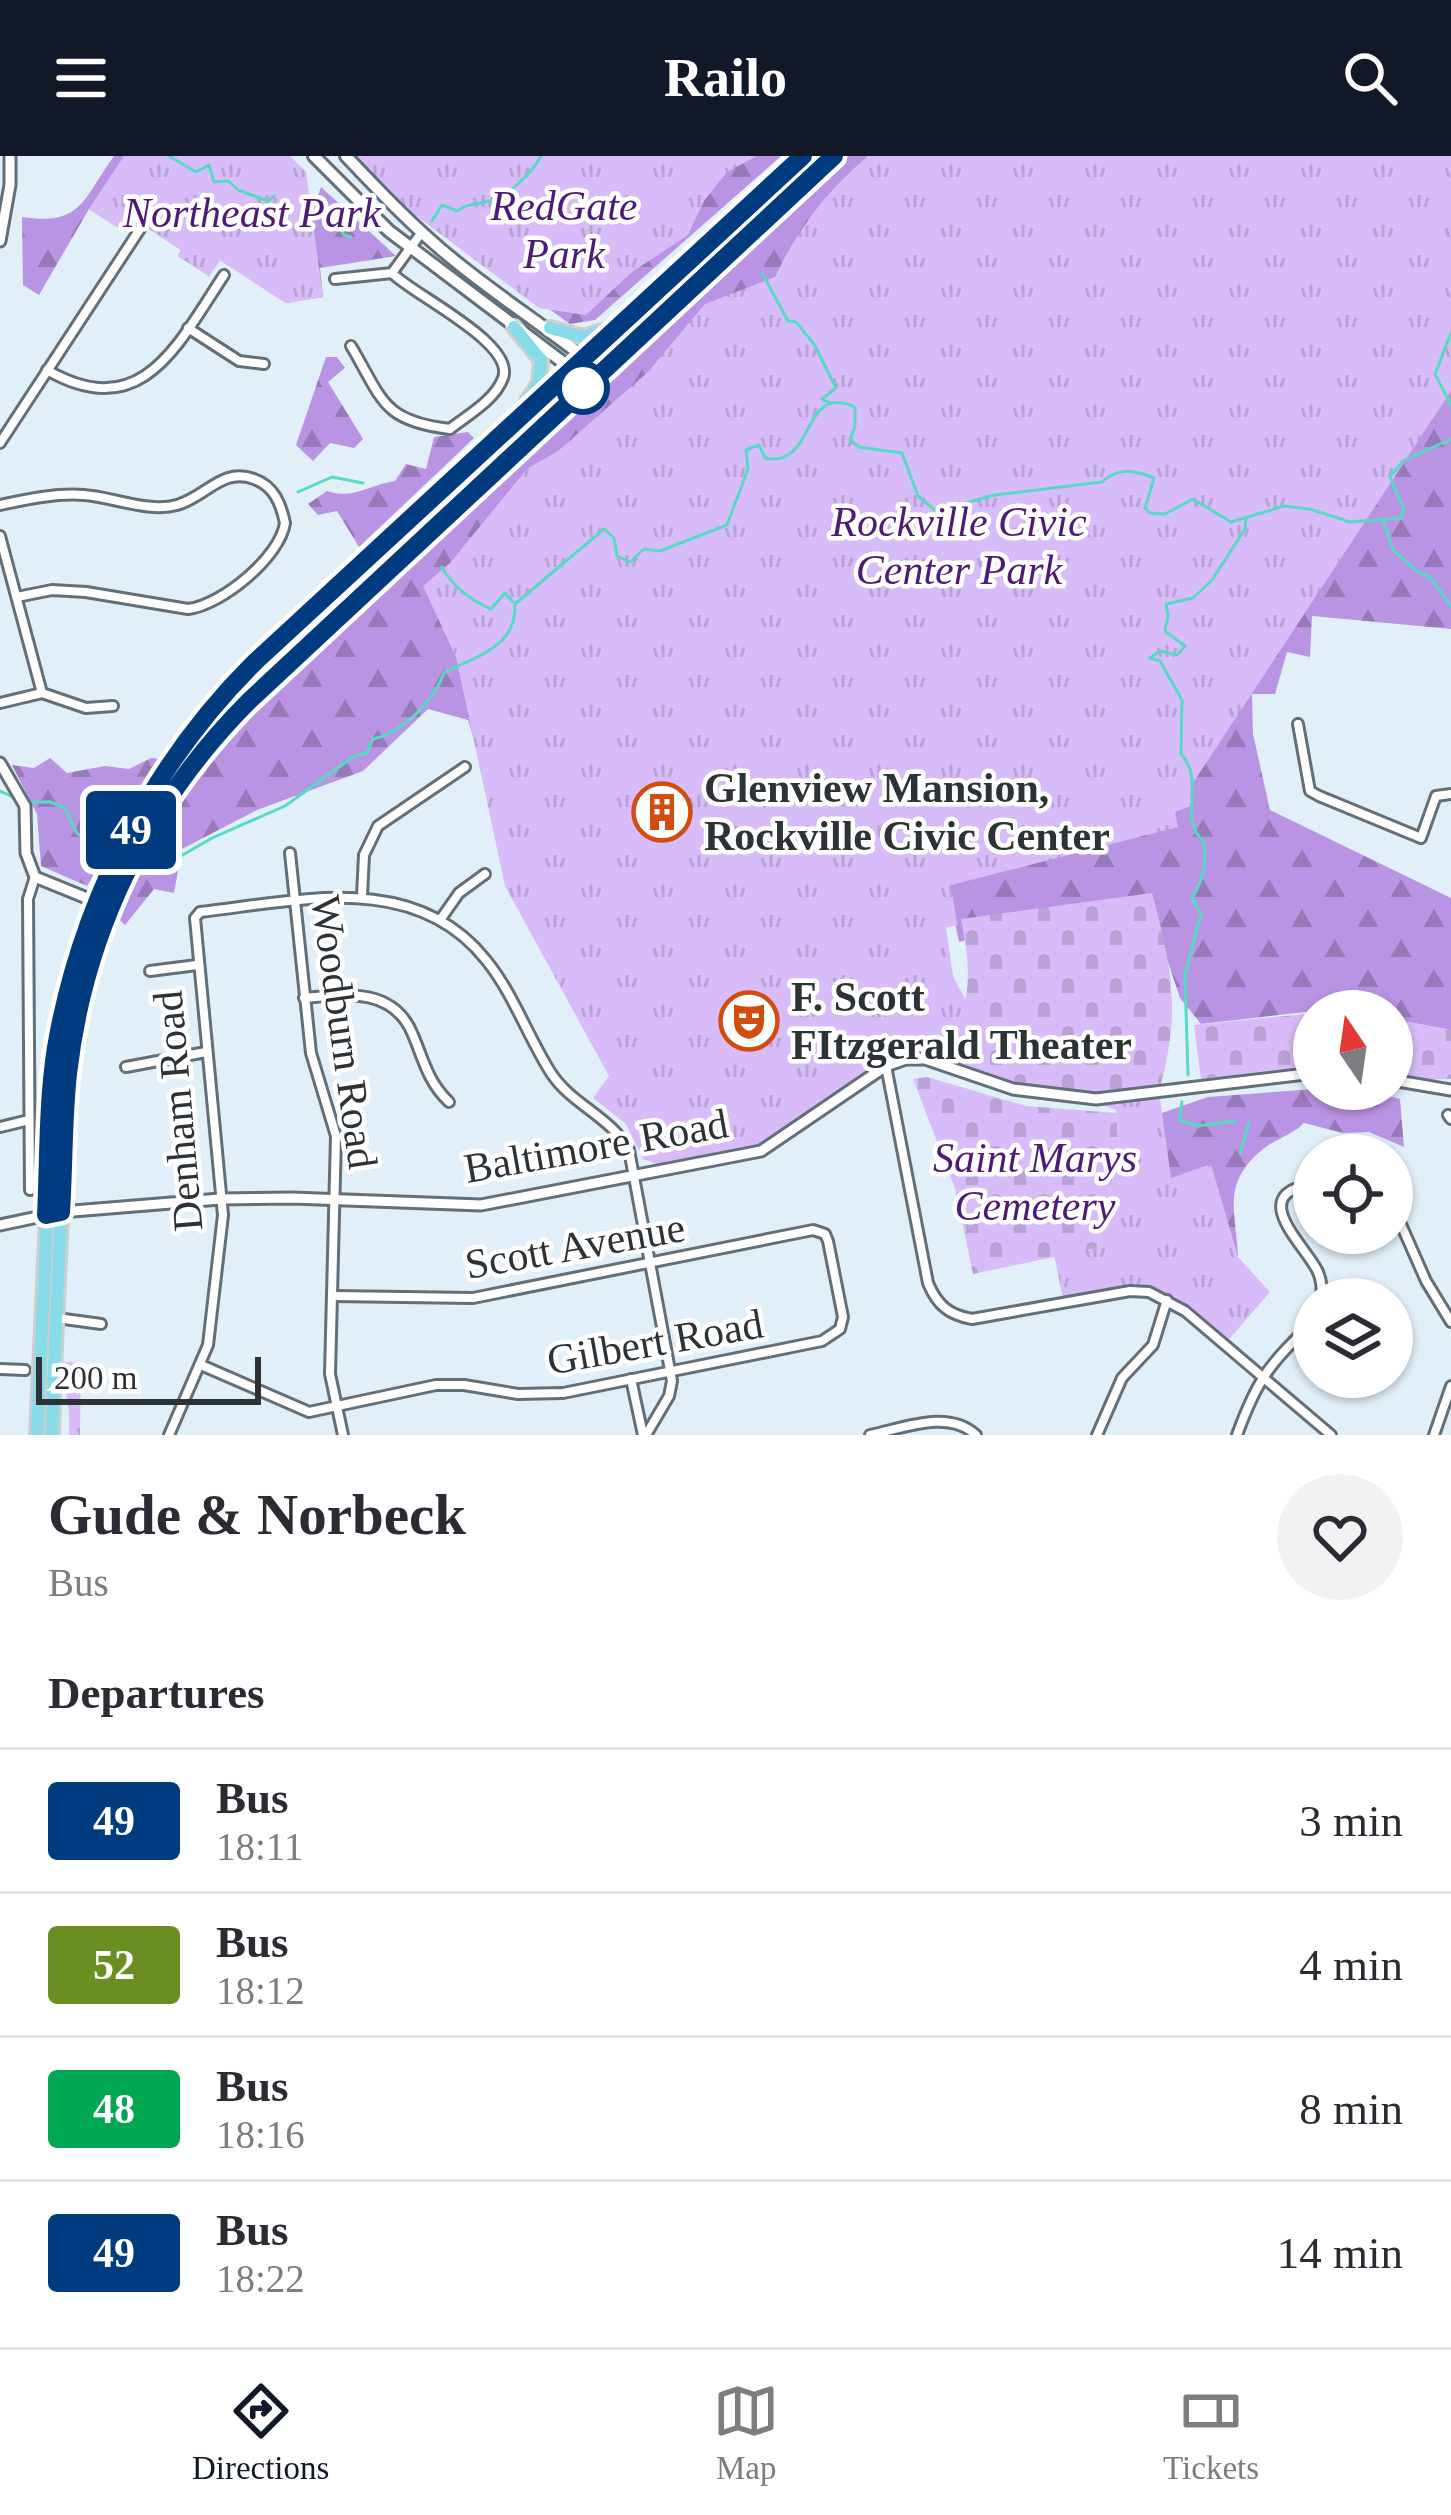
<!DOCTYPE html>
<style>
:root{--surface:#fff;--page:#f2f2f3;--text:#2b2b33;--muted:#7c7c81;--line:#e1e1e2;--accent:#111827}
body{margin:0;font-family:"Times New Roman",serif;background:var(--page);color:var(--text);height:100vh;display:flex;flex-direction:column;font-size:45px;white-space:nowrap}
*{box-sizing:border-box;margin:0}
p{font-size:39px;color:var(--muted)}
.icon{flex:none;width:66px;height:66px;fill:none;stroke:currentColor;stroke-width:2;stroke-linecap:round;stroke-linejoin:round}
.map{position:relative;height:1279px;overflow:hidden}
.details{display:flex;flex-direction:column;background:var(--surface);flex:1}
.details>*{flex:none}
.badge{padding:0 24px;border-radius:9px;font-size:42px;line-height:78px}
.needle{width:78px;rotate:347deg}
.fabs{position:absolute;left:1293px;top:834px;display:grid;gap:24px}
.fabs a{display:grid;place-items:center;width:120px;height:120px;border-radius:50%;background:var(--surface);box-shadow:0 3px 9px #0004;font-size:60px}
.scale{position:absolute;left:36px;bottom:30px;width:225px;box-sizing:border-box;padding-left:12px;border:6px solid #2d3236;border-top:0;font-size:33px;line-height:42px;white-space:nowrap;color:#2d3236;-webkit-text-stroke:9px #fff;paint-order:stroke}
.map>.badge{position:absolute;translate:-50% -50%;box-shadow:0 0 0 6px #fff}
h2{padding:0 48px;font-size:45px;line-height:108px}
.round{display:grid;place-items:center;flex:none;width:126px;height:126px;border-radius:63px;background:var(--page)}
.headline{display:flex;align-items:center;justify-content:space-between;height:204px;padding:0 48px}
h1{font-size:57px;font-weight:700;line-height:90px}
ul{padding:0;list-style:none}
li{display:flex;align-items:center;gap:36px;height:144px;padding:0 48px;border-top:3px solid var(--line)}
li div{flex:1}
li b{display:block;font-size:45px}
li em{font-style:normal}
li .badge{min-width:132px;font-weight:700;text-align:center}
header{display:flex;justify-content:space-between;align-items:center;height:156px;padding:0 48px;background:var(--accent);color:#fff;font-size:54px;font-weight:700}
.tab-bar{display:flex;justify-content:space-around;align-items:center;height:168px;border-top:3px solid var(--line);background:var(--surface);font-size:33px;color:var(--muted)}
.tab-bar a{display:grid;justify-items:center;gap:6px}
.tab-bar .on{color:var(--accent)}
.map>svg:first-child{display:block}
</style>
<header><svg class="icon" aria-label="menu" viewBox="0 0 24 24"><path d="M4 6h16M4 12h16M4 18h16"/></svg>Railo<svg class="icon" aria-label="search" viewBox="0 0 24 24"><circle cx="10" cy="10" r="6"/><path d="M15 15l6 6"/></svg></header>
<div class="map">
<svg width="1451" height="1279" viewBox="0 0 1451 1279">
<defs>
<pattern id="forest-firs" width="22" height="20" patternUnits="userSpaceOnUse" patternTransform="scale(3)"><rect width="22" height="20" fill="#ba94e4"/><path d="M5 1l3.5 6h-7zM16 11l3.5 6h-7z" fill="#9879ba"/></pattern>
<pattern id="cemetery-stones" width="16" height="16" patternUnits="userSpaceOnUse" patternTransform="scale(3)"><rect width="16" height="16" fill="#d8bcf9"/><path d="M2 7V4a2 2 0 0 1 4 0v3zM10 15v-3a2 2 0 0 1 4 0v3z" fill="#baa2d6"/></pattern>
<pattern id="park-tufts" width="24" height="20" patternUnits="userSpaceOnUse" patternTransform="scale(3)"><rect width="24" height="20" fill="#d8bcf9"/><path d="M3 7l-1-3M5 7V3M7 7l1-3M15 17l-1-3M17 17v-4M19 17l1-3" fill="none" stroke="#baa2d6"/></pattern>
</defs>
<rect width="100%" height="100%" fill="#e1eff9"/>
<!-- forest -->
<g fill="url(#forest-firs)">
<path d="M114,0H232L297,101L321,31L396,100L320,112L323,141L286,147L220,104L209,120L178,100L181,94L134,63L125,76L89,53L39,139L23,129L22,61C82,70 82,44 114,0Z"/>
<path d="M730,0H781L595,164L570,168L414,56Z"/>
<path d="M847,0H1451V473L1312,460L1310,501L1287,496L1275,538H1252L1253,578L1270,654L1451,742V874L1392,863V855H1314L1201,868L1180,842L1162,788L1002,775L959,786L943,710L480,603L468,564L428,553L363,615L257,654L182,693L174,737L154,733L125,769L115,759L147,688L173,650L271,538L439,381L606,231Z"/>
<path d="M326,201H337L345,212L328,226L363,283L354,292L330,287L313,305L296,289Z"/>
<path d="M468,276L474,282L359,391L337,355L318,359L308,348L327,335C354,344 368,329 395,325L406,308L426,313L434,281Z"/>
<path d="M50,602L67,617L105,610L129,613L151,602L160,603L87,730L41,710L37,658L12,609L34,612Z"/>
<path d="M1314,933H1361L1400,943L1404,991L1369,976L1343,977L1304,967C1292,979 1276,983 1263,993C1221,1028 1236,1054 1238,1101H1183L1153,960L1208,941Z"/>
</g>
<!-- cemetery -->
<g fill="url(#cemetery-stones)">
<path d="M1152,737C1173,815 1181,856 1159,935L1120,941L1051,940L946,908L895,906L905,887L963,855C972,822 967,796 961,763Z"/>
<path d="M1314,857V909L1201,923L1194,869Z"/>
<path d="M1392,863L1451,874V923L1417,924L1392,919Z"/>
<path d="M927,921L1026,950L1116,957L1119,994L1097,1092L973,1118L955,1032L913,923Z"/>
</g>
<!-- park -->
<g fill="url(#park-tufts)">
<path d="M124,0H290L306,16L323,141L286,147L220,104L209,120L178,100L181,94L134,63L125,76L89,53Z"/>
<path d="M355,0H757L727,16L704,45L688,79L632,116L586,159L539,152L403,50Z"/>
<path d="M868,0H1451V235L1191,630V650L1175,656L1178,671L951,729L957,769L946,772L953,820L982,875L897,892L760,991L657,1008L643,1003L626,968L593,942L609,920L505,730L456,501L423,430L450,407L527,313L558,295L648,216L705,148L775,121C798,72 827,35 868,0Z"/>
<path d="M1159,935L1171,1022L1211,1008L1238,1101L1270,1136L1224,1189L1185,1155L1149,1136L1064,1147L1054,1099L1097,1092L1119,994L1116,954L1085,942Z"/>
<path d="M61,1206L81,1207L80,1279H69V1256Z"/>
</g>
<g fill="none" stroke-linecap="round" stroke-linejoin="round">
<!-- stream -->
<g stroke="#57dac3" stroke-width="3">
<path d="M169,0L196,16L209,9L214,26L228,25L238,34L268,45L274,40"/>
<path d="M316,52L336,65L344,79L351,81"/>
<path d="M432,65L442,49L457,55C469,47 473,49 486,46C506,43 532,17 541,0"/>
<path d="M762,117L788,165L796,166L814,188L836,232L822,243L830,247"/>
<path d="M1451,177L1435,218L1451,249"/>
<path d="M298,336L332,321L363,327"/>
<path d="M1384,367L1393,394L1418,416L1430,421L1451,450"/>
<path d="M442,411C452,430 471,444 491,453L505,437L513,446"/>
<path d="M0,635L20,644"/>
<path d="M29,646H50L65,652L77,677L102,700"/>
<path d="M139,716L167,708L212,682L285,650L353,601L367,597L373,583C402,577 434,545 444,517C478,499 517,491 515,448L604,373L614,382L617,400L630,406L644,393L660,395L727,369L748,313L746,294L759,289L765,302C817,313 800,226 855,251V270L850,284L859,291L902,297L918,340L936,355L995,339L1102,326C1118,311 1134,314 1154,322L1145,352L1150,357L1165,358L1193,343L1231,366L1284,350L1310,353L1350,366L1401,362L1404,353L1390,321L1403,305L1451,283"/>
<path d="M1188,919L1185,819L1201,758L1192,742C1204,723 1206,707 1204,686C1176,660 1207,627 1181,598L1182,544L1160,505L1150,502L1160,495L1177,499L1185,490L1165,475L1168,460L1166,448L1193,442L1212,424L1245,373L1246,363"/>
<path d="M1182,946L1179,964L1198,970L1235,965"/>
<path d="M1240,997L1249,967"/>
</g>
<!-- minor casing -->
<g stroke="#636f78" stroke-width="14">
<g id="minor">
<path d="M335,123L392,117L422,76"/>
<path d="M188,172L239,205L264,208"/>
<path d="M351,190C383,244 382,265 450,273C468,259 495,244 503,222C516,187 413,139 392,117"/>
<path d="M47,214C142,269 178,188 224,119"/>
<path d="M0,287L142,70"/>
<path d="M0,349C28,343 56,337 84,339C113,341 149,357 177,349C206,341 222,311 254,323C274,330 281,348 285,367C280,401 222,449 188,453L86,436L52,434L17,441"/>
<path d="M0,380L42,537"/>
<path d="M0,547L42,537L86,552L113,550"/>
<path d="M1298,568L1310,635L1319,640L1421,682L1436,640L1451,638"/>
<path d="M290,697L311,897L336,980L330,1218L343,1279"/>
<path d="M362,740L364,699L378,670L465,611"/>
<path d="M440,764L459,737L485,718"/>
<path d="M150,815L197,809"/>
<path d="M304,842C345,838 394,831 413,879C424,905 428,926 449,946"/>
<path d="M886,910L928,1127C937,1149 949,1159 972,1163L1130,1135L1149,1136L1185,1155L1331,1279"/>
<path d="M126,911L206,896"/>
<path d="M1448,959L1451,963"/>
<path d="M0,971L29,964"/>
<path d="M1314,1028C1245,1037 1304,1088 1317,1114C1322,1124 1322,1132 1321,1143"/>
<path d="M30,1034L28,743L35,721"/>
<path d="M1392,1048L1426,1125L1451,1166"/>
<path d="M57,1162L101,1168"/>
<path d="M201,1209L309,1256L436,1229H464L518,1238L563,1237L822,1185L840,1173L843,1161L828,1085L825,1078L813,1074L473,1142L333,1140"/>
<path d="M0,1213L25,1214"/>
<path d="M631,1223L643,1279"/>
<path d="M169,1279L208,1189L223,1059L195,762L200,756C298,745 415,714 486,804C513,837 528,881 551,917C572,949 610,960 629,994L672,1225L669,1240L646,1279"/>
<path d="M870,1279C904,1272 948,1253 976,1279"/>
<path d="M1097,1279L1122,1222L1153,1189L1167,1144"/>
<path d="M1237,1279C1258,1221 1270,1208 1314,1165"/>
<path d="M1434,1279L1451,1230"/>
</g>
</g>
<!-- tertiary casing -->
<g stroke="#636f78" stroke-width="15">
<g id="tertiary">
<path d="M0,85L10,29V0"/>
<path d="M0,607L25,650L26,697L35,721L99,747"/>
<path d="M1392,924L1451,934"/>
<path d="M0,1069L61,1056L220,1043L292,1042L481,1049L761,995L886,910L906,903H925L1013,933L1096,943L1314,917"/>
</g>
</g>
<!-- secondary casing -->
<g stroke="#636f78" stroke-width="16">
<g id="secondary">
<path d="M314,0L389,75L589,226"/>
<path d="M346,0C382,38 418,76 460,109C506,146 555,177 601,215"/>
</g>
</g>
<!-- primary casing -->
<g stroke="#cdcecf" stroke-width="18">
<g id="primary">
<path d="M514,171L541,204L539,227L527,245"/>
<path d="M550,172L583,181L608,173"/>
<path d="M37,1279L54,914L75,810L111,710L134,669L183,592L255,506L803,0"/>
<path d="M52,1279C54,1200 58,1121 62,1042C65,960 67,877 92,798C122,702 178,615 249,545L834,0"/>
</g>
</g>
<!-- minor -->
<use href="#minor" stroke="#fff" stroke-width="8"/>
<!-- tertiary -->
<use href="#tertiary" stroke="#fff" stroke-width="9"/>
<!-- secondary -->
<use href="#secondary" stroke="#fff" stroke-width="10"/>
<!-- primary -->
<use href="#primary" stroke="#88dbe8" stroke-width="12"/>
</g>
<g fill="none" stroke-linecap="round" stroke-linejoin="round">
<!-- line casing -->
<g stroke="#fff" stroke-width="27">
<path id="line" d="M803,0L255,506C155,605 86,737 59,875C47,934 49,998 46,1059L61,1056C64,1010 63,963 68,918C84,775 148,646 249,545L834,0"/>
</g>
<!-- line -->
<use href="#line" stroke="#003b80" stroke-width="18"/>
</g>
<!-- icons -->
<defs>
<g id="building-ring" transform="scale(3)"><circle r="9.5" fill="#fff" stroke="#d14c0d" stroke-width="1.5"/><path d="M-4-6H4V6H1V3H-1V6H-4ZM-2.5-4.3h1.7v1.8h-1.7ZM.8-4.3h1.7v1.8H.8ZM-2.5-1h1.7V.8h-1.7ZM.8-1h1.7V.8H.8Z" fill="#d14c0d"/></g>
<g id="theatre-ring" transform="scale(3)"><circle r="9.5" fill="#fff" stroke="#d14c0d" stroke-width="1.5"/><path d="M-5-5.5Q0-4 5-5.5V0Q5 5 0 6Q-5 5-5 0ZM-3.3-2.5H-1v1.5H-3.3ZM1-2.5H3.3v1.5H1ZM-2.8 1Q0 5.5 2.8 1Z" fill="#d14c0d"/></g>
</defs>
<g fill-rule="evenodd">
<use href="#building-ring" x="662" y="656"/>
<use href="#theatre-ring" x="749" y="865"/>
</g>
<!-- markers -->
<circle fill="#fff" stroke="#003b80" stroke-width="6" cx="583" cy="232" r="24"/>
<g text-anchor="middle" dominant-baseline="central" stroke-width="9" stroke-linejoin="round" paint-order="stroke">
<!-- park labels -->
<g font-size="42" font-style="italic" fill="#4e1a77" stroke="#fff">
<text x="564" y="50">RedGate<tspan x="564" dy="48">Park</tspan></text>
<text x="252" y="57">Northeast Park</text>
<text x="959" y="366">Rockville Civic<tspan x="959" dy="48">Center Park</tspan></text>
<text x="1035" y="1002">Saint Marys<tspan x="1035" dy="48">Cemetery</tspan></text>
</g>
<!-- poi labels -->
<g font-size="42" font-weight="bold" fill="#2d3236" stroke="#fff" text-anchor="start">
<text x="704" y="632">Glenview Mansion,<tspan x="704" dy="48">Rockville Civic Center</tspan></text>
<text x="791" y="841">F. Scott<tspan x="791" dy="48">FItzgerald Theater</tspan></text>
</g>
<!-- street labels -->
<g font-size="42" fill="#2d3236" stroke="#fff">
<text transform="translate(344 876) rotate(82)">Woodburn Road</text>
<text transform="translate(178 955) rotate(-95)">Denham Road</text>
<text transform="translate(596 990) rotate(-10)">Baltimore Road</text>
<text transform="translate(575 1090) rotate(-10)">Scott Avenue</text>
<text transform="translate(655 1186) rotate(-10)">Gilbert Road</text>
</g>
</g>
</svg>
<div class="fabs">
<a><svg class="needle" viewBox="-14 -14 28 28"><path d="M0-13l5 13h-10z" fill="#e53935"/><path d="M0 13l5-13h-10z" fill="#7c7c81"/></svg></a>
<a><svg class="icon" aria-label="locate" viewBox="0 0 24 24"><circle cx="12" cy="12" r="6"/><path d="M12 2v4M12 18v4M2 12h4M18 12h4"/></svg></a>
<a><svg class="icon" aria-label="layers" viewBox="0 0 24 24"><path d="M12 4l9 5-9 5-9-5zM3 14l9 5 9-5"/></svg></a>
</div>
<div class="scale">200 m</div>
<b class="badge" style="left:131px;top:674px;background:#003b80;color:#fff">49</b>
</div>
<section class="details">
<div class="headline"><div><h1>Gude &amp; Norbeck</h1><p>Bus</p></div><a class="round"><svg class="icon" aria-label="heart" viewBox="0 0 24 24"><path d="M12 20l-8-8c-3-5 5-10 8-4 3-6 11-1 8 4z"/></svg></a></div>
<h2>Departures</h2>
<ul>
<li><span class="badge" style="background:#003b80;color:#fff">49</span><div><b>Bus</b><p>18:11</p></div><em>3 min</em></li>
<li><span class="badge" style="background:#6b8e23;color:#fff">52</span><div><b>Bus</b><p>18:12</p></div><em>4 min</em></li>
<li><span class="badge" style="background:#00a651;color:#fff">48</span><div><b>Bus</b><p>18:16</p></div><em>8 min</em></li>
<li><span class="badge" style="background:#003b80;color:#fff">49</span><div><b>Bus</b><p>18:22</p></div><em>14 min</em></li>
</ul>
</section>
<nav class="tab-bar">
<a class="on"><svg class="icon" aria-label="directions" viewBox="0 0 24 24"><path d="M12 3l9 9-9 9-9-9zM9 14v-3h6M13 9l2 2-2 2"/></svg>Directions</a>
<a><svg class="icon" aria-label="map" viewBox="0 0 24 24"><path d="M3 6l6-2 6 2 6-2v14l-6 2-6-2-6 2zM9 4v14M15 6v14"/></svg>Map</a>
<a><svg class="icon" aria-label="tickets" viewBox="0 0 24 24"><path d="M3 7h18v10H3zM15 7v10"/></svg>Tickets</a>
</nav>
